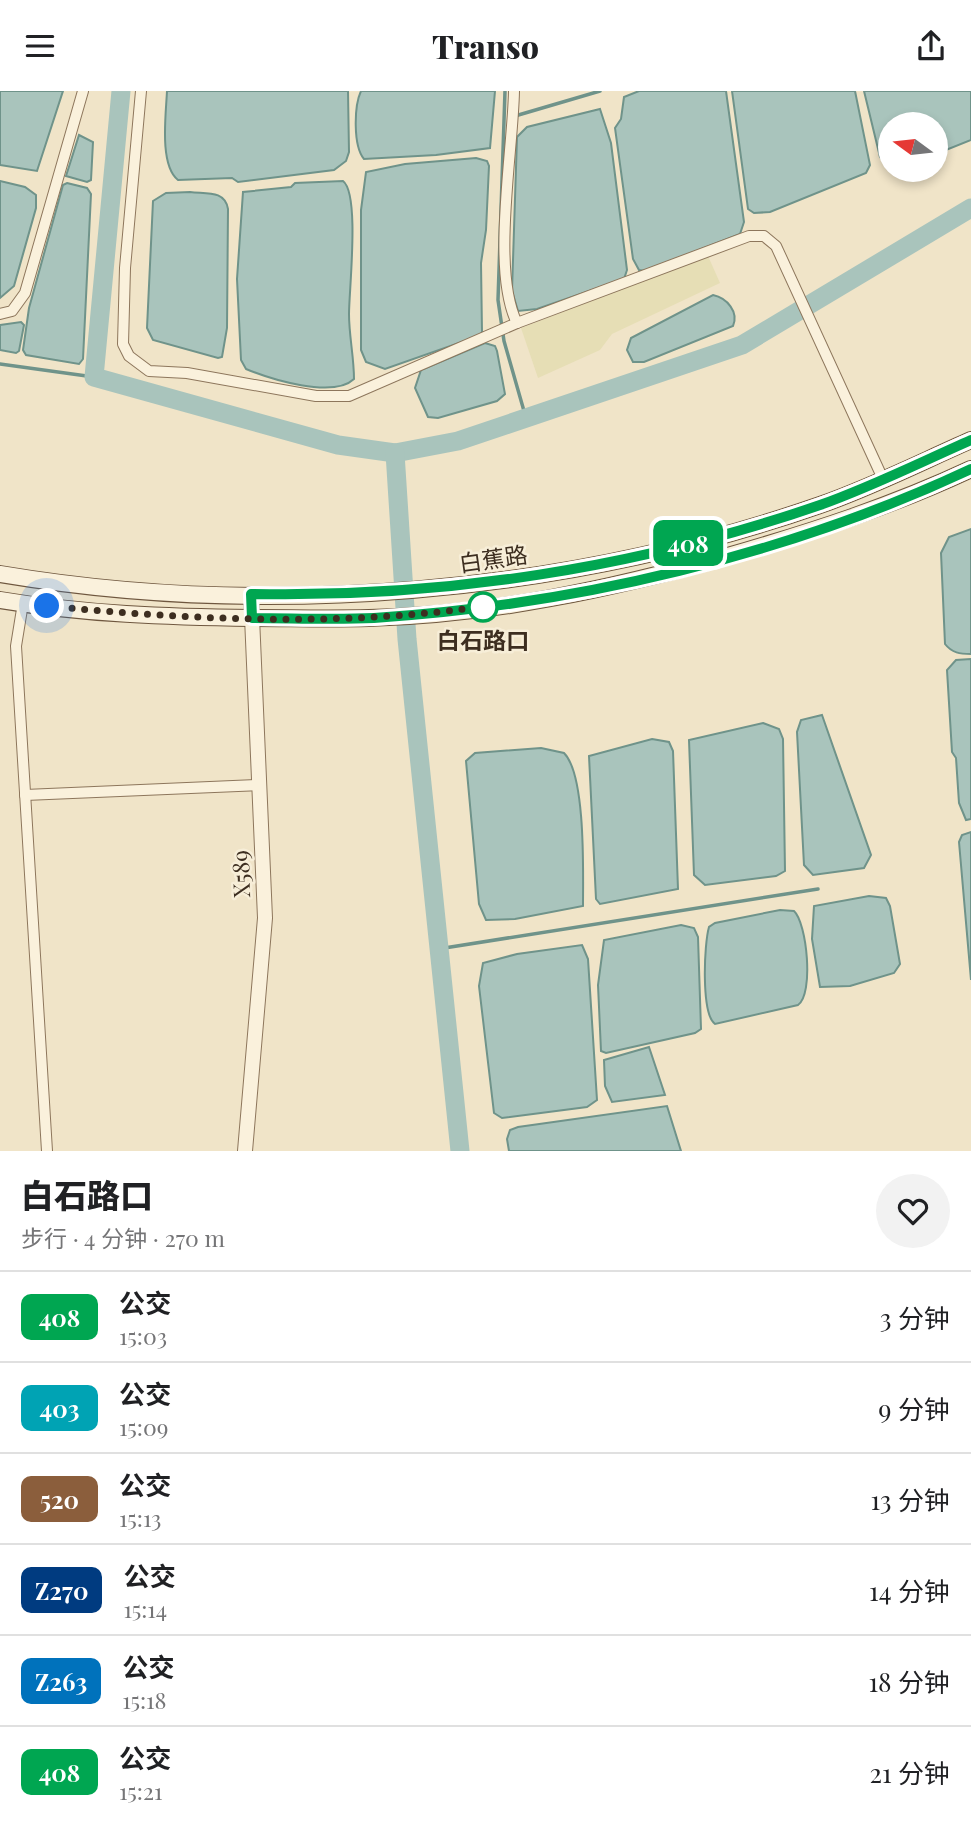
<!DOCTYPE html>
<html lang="zh">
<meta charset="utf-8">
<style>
:root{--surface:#fff;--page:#f2f2f2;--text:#202124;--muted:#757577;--line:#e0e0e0}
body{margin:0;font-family:"Playfair Display","Noto Sans SC",serif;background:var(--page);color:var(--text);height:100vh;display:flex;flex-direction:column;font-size:26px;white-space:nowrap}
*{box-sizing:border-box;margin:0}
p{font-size:23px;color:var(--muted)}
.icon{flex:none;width:38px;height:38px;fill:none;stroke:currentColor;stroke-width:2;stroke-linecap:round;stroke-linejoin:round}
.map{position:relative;height:1060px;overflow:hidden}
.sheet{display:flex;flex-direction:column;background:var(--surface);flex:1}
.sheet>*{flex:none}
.badge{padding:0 14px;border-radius:10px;font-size:24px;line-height:46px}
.needle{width:46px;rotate:285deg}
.buttons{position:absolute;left:878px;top:21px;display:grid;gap:14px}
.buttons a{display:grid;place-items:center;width:70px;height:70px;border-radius:50%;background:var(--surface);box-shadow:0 4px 10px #0003;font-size:35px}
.you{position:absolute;width:35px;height:35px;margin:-18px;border:5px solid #fff;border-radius:50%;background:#1a73e8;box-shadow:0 0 0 10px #1a73e833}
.map>.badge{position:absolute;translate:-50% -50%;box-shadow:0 0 0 4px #fff}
.round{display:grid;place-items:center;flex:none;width:74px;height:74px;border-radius:37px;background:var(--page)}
.summary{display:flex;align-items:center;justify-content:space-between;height:119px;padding:0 21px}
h1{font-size:33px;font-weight:800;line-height:52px}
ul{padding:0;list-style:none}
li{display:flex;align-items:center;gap:21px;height:91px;padding:0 21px;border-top:2px solid var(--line)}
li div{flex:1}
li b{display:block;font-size:26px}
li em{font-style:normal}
li .badge{min-width:77px;font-weight:700;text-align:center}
header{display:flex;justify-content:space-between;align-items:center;height:91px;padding:0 21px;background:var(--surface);font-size:32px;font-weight:800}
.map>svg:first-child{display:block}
</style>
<header><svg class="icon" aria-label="menu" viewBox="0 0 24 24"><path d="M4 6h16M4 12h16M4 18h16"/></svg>Transo<svg class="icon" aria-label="share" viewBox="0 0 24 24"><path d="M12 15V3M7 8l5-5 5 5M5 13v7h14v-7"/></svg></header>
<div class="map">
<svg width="971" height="1060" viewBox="0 0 971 1060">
<rect width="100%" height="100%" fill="#f0e4c8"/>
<!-- farmland -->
<path fill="#e6deb5" d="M708,165L720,192L612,243L600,259L538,287L521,237Z"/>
<!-- water -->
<g fill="#a9c4bc" stroke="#6f938a" stroke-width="2">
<path d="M0,0H63L37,80L0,74Z"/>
<path d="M167,0H348L349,61L346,70L334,79L238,91L232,87L178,89C159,74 166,23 167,0Z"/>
<path d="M361,0H495L490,57L436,64L364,68C353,55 354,15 361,0Z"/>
<path d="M639,0H726L744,131L740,143L645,180L639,179L633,168L615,37L621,28L624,6Z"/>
<path d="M732,0H855L870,74L866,82L770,121L754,122L748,118Z"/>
<path d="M864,0H971V49L936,63V33H891L890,77L880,66Z"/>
<path d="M600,18L611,52L627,179L624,188L537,218L518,220L512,200L517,46L527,36Z"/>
<path d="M79,44L93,51L91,89L87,91L66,85Z"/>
<path d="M476,67L487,70L489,75L486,139L481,172L482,241L479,245L385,278L366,271L361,259V119L366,81L405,73Z"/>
<path d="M0,90L25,96L36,104V117L14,195L0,207Z"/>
<path d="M343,90C360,103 349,199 349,223C349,245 354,266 354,288C333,308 270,288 246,278L241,269L237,188L243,101L291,96L295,92Z"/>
<path d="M67,92L87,97L91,103L83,268L79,273L26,264L23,259L29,217L63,94Z"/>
<path d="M190,101C206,103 225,99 228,118L227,237L222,266L218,267L153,249L147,237L153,110L166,102Z"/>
<path d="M713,204C727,207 739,221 733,235L644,271H633L627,259L631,247Z"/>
<path d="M21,231L24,234L19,260L16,262L0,259V234Z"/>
<path d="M485,252L495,255L497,260L505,303L497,310L438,327L428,326L415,297L421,279Z"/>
<path d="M971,438V563C960,563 952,562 945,553L941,462L949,446Z"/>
<path d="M971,568V728L966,729L959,712L956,667L952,661L947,579L956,569Z"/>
<path d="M822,624L871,764L864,777L813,784L804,774L797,641L801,629Z"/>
<path d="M763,632L779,638L783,648L785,780L776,785L705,794L694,784L689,649Z"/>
<path d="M652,648L669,651L673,660L678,798L600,813L596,808L589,665Z"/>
<path d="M541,657L564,662C586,684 583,782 583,815L515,828L486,829L479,813L466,670L475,662Z"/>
<path d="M971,741V889L959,751L962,744Z"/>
<path d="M869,805L886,807L890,815L900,873L894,882L850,895L820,896L812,848L814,815Z"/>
<path d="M780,819L794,820C807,832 814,903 798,914L715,933C701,923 704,853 709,836L715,832Z"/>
<path d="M681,834L694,837L698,846L701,938L695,942L606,962L601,960L598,894L604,849Z"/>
<path d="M582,854L588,868L597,1009L587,1016L502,1027L494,1022L479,895L483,872L517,863Z"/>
<path d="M649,956L665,1004L612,1011L605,995L604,969Z"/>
<path d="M667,1015L681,1060H509L507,1048L510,1039L518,1036Z"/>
</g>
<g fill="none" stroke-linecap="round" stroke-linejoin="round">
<!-- stream -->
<g stroke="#6f938a" stroke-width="3.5">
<path d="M505,0L498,209L504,250L526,327"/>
<path d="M515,25L600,0"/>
<path d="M0,273L94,286"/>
<path d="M438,858L818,798"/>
</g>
<!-- river -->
<g stroke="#a9c4bc" stroke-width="19">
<path d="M121,0L94,286L338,354L395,362L458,350L742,254L971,117"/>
<path d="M395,362L407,548L460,1060"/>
</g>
<!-- minor casing -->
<g stroke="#8d765c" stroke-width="12">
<g id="minor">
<path d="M141,0L125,177L123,253L129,265L149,280L187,282L316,305H349L517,232L749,145H764L776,155L883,388"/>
<path d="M514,0C513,61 491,180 517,232"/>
<path d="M0,223L12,220L25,202L83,0"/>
<path d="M23,512L16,555L47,1060"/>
<path d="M25,704L259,694"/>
</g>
</g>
<!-- tertiary casing -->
<g stroke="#8d765c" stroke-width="16">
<path id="tertiary" d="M245,1060L265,827L251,503"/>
</g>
<!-- secondary casing -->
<g stroke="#6f573f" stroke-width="18">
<g id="secondary">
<path d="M0,483C267,528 565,503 820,414C872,396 921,371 971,349"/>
<path d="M0,509C83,523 169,526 253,527C291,527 330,528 369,527C490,524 611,498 728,465C811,441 892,415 971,378"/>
</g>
</g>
<!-- minor -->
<use href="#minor" stroke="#faf1dc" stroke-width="10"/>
<!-- tertiary -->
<use href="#tertiary" stroke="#faf1dc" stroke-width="14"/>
<!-- secondary -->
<use href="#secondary" stroke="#faf1dc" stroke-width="16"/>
</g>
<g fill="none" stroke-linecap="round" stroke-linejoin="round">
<!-- line casing -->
<g stroke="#fff" stroke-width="16">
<path id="line" d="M971,349C921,371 871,396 820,414C638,477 443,507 251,503L252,527C292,527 333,529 374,527C575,514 788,464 971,378"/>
</g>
<!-- line -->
<use href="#line" stroke="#00a651" stroke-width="10"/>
<!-- walk -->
<path stroke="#3d2e20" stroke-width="7" stroke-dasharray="0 12.6" d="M47,515C193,529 341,536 487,515L483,516"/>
</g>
<!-- markers -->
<circle fill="#fff" stroke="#00a651" stroke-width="3.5" cx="483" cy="516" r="14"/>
<g text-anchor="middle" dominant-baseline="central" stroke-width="5" stroke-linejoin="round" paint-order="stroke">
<!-- street labels -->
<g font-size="23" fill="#3d2e20" stroke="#f7eed8">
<text transform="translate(493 467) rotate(-8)">白蕉路</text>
<text transform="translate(240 783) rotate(-92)">X589</text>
</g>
<!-- stop labels -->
<g font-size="23" font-weight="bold" fill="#3d2e20" stroke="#f7eed8">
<text x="483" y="548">白石路口</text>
</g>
</g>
</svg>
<div class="buttons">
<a><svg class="needle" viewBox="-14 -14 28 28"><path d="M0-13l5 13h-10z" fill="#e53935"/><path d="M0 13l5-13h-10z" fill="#757577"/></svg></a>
</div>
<div class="you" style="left:47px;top:515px"></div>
<b class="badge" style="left:688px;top:452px;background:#00a651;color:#fff">408</b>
</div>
<section class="sheet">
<div class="summary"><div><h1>白石路口</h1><p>步行 · 4 分钟 · 270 m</p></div><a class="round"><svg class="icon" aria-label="heart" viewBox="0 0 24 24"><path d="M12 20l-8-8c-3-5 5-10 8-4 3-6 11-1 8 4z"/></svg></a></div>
<ul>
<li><span class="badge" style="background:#00a651;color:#fff">408</span><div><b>公交</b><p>15:03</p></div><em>3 分钟</em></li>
<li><span class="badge" style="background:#00a3b4;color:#fff">403</span><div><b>公交</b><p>15:09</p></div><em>9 分钟</em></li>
<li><span class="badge" style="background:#8b5e3c;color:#fff">520</span><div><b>公交</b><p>15:13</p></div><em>13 分钟</em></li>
<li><span class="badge" style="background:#003b80;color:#fff">Z270</span><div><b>公交</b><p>15:14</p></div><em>14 分钟</em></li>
<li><span class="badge" style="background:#0072bc;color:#fff">Z263</span><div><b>公交</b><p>15:18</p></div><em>18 分钟</em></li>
<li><span class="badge" style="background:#00a651;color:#fff">408</span><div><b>公交</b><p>15:21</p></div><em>21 分钟</em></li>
</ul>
</section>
